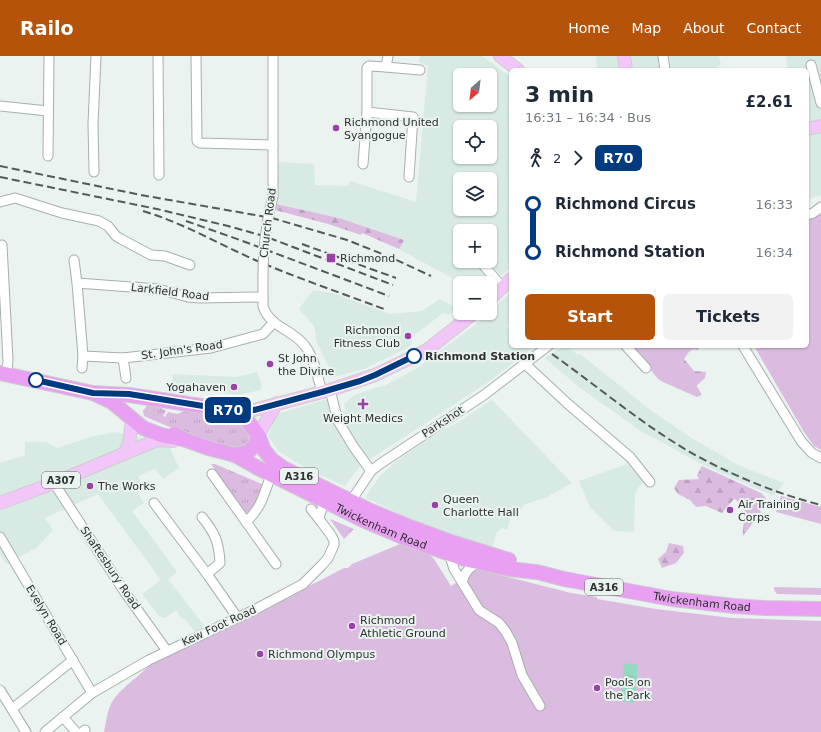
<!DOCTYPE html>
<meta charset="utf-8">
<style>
:root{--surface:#fff;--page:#f2f2f3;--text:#1f2937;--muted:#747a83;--accent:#b45309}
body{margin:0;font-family:"DejaVu Sans",sans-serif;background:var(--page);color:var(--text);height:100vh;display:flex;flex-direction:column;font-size:15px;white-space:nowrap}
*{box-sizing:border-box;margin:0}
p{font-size:13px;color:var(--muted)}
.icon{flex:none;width:22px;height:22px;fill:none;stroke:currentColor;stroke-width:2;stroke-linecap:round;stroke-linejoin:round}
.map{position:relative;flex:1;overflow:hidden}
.sheet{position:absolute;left:509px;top:12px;width:300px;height:280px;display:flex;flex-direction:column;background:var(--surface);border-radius:6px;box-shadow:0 1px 3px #0004}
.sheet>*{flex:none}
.badge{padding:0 8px;border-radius:6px;font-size:14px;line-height:26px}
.needle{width:26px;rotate:208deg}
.controls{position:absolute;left:453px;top:12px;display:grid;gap:8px}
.controls a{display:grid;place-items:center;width:44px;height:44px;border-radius:6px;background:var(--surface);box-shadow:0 1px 3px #0004;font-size:20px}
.map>.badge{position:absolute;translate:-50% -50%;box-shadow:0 0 0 2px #fff}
.legs{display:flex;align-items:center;gap:6px;height:44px;padding:0 16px;font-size:13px}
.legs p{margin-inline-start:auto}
.summary{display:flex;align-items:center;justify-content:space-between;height:68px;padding:0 16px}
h1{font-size:22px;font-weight:800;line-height:30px}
.button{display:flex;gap:8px;margin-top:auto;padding:8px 16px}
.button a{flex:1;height:46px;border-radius:6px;background:var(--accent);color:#fff;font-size:16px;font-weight:800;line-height:46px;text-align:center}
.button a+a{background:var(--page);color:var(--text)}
ul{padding:0 16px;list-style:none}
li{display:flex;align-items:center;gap:14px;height:48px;font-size:15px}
li i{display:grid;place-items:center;width:6px;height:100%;margin:0 5px;background:currentColor}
li i::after{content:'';width:10px;height:10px;margin:-5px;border:3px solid;border-radius:50%;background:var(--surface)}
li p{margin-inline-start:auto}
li:first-child i{background:linear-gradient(#0000 50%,currentColor 0)}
li:last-child i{background:linear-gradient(currentColor 50%,#0000 0)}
header{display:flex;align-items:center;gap:24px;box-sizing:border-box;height:56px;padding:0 20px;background:var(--accent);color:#fff}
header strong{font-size:19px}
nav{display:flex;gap:22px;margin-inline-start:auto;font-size:14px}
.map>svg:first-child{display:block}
</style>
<header>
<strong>Railo</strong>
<nav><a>Home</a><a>Map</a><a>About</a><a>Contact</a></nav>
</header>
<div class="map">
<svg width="821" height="676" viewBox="0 0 821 676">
<defs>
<pattern id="grass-tufts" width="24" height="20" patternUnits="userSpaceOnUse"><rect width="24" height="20" fill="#dcbbe0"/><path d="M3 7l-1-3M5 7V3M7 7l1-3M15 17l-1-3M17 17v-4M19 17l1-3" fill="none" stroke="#bda1c0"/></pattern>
<pattern id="forest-firs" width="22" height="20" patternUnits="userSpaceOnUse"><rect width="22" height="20" fill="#dcbbe0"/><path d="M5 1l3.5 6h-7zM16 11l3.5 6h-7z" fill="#bda1c0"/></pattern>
<pattern id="water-ripples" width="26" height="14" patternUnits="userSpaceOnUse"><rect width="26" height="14" fill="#94dac3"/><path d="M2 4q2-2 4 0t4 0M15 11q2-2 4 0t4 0" fill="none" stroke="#80bca8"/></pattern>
</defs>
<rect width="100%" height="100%" fill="#eaf3f0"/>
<!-- built -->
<g fill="#d7eae3" fill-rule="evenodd">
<path d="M420,0H482L511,21V211L501,220L494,212L483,222L480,227H461L399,193L404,184L339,162L276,148L279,106L314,108L315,129L348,130L350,125L416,146L428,10L419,6ZM460,19H490V49H460ZM460,71H490V101H460ZM460,123H490V153H460ZM460,175H490V205H460Z"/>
<path d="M596,0H619L621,14H597Z"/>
<path d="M630,0H719L721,9L718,10L719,14H632Z"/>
<path d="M786,0H821V64L807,67V14H788Z"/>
<path d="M821,76V139L807,144V79Z"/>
<path d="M313,234L332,237L390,258L422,255L440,243L456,252L449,259L443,257L412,281L411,290L364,313L334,321L317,287L314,270L299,253Z"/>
<path d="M511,236V266L506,270L511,273V290H535L487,327L361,409L345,430L311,415L278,395L268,380L272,368L277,358L328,343L340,357L346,354L344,348L354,339L378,331L384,330L416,313L483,263Z"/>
<path d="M566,290L578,299L580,298L653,356L693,383L738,409L784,427L773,440L699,407L647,378H645L579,331L545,302L561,292Z"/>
<path d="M257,316L262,329L260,334L240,339L171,331L173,318L236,321Z"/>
<path d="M492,344L572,427L547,441L526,448L510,463L507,474L502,472L496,477L493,491L460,481L408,462L366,442V440L380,420L398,404L434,379L452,369L455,371L454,369Z"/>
<path d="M117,376L168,388L179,412L163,423L155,413L138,420L145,433L138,437L144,447L132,455L177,516L168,523L205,571L195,576L184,562L182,563L176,554L165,562L159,560L142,538L161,524L98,438L45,462L53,474L36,492L6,508L0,498V407L25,399V386H47L57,392L94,380Z"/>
<path d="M627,408L643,425L635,437L634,476L614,475L590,451L579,425Z"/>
</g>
<!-- grass -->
<g fill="url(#grass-tufts)">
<path d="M148,348L158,350L166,355L163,360L165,361L168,356L177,358L187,354L226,361L235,363L245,369L250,380L245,391C225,394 163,369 144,360L143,355Z"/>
<path d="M211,408H215L264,429L253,454L246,457Z"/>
<path d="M330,463L354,473L344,483Z"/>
</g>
<!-- forest -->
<g fill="url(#forest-firs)">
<path d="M276,148L339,162L404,184L399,193L362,177L361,179L328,168L275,154Z"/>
<path d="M670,290H699L698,294C689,292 689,297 684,303L694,315L706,316L705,322L695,331Z"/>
<path d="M702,410L761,437L766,442L759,452L761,456L743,480C741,464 753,453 734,443L722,457L706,450L696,451L690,444L678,438L674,432L679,424L699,423L697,419Z"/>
<path d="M669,487L683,490L684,497L676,507L662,512L658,503L666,496Z"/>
</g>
<!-- green -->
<g fill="#dcbbe0">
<path d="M821,156V394L814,390L804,376L754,290H807V162Z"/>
<path d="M632,290H691L678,297L702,339L697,341L663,326L658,323Z"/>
<path d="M781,440L821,451V468L776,456Z"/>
<path d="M400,488L428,497L434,503L451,530L467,520L473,512L571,537L597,541V543L656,553L732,562L821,565V676H104C106,667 107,656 111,648C119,632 140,621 151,607L321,524L344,512H348L352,508Z"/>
<path d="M774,531L821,532V539L777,538L774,534Z"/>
</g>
<!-- water -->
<path fill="url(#water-ripples)" d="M624,607L638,609L634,647L620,645Z"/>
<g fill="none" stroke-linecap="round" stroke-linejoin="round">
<!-- minor casing -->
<g stroke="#a7b0ad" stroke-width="11">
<g id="minor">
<path d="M158,0L159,119"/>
<path d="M196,0L197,85L200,87L273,89"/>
<path d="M663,0L665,14"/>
<path d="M811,9L821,47"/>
<path d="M386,11L420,14"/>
<path d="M0,50L48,55"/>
<path d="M367,56V12L369,10L386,11L388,0"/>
<path d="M48,100L49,0"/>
<path d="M363,108L367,56L413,61L409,121"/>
<path d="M94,116L93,68L96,0"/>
<path d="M273,140V0"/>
<path d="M0,146L15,142L62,157L99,165L108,170L116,180L121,183L151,199L165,200L190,209"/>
<path d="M807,159L813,157L821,151"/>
<path d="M2,189L8,304L7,318"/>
<path d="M74,204L77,227"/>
<path d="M480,205L502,231"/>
<path d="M263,219V250C269,271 294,274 305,290C314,301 318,323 322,336"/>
<path d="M626,290L646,312"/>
<path d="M743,290L801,385L812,397L821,402"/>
<path d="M83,300L123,302L211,292L263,278L274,266"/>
<path d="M123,302L126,322"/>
<path d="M524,307L568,348L630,401L650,426"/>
<path d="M82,312L83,300L77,227L158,233L188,241L200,242L263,241"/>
<path d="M330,334L338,365L353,390L371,415"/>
<path d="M212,418L276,508"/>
<path d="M54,427L124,535L167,595"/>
<path d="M351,445L371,415L380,408L484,339L548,290"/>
<path d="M154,447L207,518L237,561"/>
<path d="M311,453L319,463"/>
<path d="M202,461C215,477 219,486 220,507L207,518"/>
<path d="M246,466C262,451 264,438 271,419"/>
<path d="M0,481L92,637"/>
<path d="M448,494L454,513L479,554L499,567L506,576L512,587L522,619L540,650"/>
<path d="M462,526C464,517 471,508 481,507"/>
<path d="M0,634L26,676"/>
<path d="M12,653L73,604"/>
<path d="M63,661L76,676"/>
<path d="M45,676L92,637L149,604L256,553L303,528L322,509L328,502L334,489V485L331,479L319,463L320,458L325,445"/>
<path d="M83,676L85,674"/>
</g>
</g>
<!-- major casing -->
<g stroke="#cdcecd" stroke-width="14">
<g id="major">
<path d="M500,0L518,14"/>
<path d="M624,0L626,14"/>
<path d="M807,73L821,70"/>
<path d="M490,243L511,223"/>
<path d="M230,354H254L330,334L375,319L427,294L474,257"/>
<path d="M258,379L277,347"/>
<path d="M124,398L129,388L132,364"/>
<path d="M0,447L54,427L157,384L173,385"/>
</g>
</g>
<!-- highway casing -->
<g stroke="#cdcecd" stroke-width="16">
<g id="highway">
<path d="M0,317L93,337L112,346L143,372L161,379L183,383"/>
<path d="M93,337L129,339L228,354L238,358L247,364L258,379L264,394L272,404L285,413L371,455L405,469L454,487L509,504"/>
<path d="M175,378L183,383L208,392L235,399L248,396L254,390L259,381"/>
<path id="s1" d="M235,399L258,412L365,465L405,482L464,503L509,513L537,516L564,523L672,543L734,550L765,552L821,553"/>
</g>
</g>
<!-- minor -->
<use href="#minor" stroke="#fff" stroke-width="9"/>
<!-- major -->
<use href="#major" stroke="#f2c6f8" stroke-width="12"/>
<!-- highway -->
<use href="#highway" stroke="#e9a0f3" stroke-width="14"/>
<!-- rail -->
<g stroke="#545957" stroke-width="2" stroke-dasharray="8 4" stroke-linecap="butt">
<path d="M0,110L141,139L272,162L347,184L390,201L431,220"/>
<path d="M0,121L157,153L228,170L264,180L393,229"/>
<path d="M143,155C183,167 217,187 255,204C297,222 341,237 384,253"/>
<path d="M186,165L240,184L389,240"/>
<path d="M302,188L396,222"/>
<path d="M552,298C600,332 645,371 697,400C736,421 778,438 821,449"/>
</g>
<!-- minor-bridge casing -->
<g stroke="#a7b0ad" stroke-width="11" stroke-linecap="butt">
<path id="minor-bridge" d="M263,219C263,191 266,167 273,140"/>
</g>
<!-- minor-bridge -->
<use href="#minor-bridge" stroke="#fff" stroke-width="9"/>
</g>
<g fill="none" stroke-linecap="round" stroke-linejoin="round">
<!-- line-1 casing -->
<g stroke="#fff" stroke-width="9">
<path id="line-1" d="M36,324L93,337L129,338L228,354H254L322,336L360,325L375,319L414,300"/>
</g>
<!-- line-1 -->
<use href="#line-1" stroke="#003b80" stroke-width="6"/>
</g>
<!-- markers -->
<g fill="#9c3fa9" stroke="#eaf3f0" stroke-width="1.5">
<circle cx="336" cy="72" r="4"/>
<rect x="326" y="197" width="10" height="10" rx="2"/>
<circle cx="408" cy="280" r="4"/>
<circle cx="270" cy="308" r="4"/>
<circle cx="234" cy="331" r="4"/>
<path d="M361 342h4v4h4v4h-4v4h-4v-4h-4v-4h4z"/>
<circle cx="90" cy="430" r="4"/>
<circle cx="435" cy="449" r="4"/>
<circle cx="730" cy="454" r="4"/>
<circle cx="352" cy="570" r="4"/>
<circle cx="260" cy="598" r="4"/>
<circle cx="597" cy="632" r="4"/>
</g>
<g fill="#fff" stroke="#003b80" stroke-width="2">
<circle cx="414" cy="300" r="7"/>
<circle cx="36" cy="324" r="7"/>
</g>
<g text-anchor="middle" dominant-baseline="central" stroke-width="4" stroke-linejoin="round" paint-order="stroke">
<!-- shield labels -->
<g fill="#eaf3f0" stroke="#666b69" stroke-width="1">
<rect x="280" y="412" width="38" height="16" rx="3"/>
<rect x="42" y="416" width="38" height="16" rx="3"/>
<rect x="585" y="523" width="38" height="16" rx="3"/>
</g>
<g font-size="10" font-weight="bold" fill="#2d312f">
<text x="299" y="420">A316</text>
<text x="61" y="424">A307</text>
<text x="604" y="531">A316</text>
</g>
<!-- poi labels -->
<g font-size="11" fill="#2d312f" stroke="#eaf3f0" text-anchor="start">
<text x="344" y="66">Richmond United<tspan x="344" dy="13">Syangogue</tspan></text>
<text x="340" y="202">Richmond</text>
<text x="400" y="274" text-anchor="end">Richmond<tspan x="400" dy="13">Fitness Club</tspan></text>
<text x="278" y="302">St John<tspan x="278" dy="13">the Divine</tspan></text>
<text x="226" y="331" text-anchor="end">Yogahaven</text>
<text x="363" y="362" text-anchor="middle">Weight Medics</text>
<text x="98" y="430">The Works</text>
<text x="443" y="443">Queen<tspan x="443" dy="13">Charlotte Hall</tspan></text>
<text x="738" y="448">Air Training<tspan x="738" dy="13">Corps</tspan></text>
<text x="360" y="564">Richmond<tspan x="360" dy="13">Athletic Ground</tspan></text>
<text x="268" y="598">Richmond Olympus</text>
<text x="605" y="626">Pools on<tspan x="605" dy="13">the Park</tspan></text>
</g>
<!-- street labels -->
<g font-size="11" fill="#2d312f" stroke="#eaf3f0">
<text transform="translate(268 167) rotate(-83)">Church Road</text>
<text transform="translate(170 236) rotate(7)">Larkfield Road</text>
<text transform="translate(182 294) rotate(-8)">St. John's Road</text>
<text transform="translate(443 366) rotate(-33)">Parkshot</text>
<text stroke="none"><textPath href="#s1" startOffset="163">Twickenham Road</textPath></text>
<text transform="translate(110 512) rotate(56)">Shaftesbury Road</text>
<text stroke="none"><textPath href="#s1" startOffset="494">Twickenham Road</textPath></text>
<text transform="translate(46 559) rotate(59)">Evelyn Road</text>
<text transform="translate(219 570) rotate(-25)">Kew Foot Road</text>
</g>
<!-- stop labels -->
<g font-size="11" font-weight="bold" fill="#2d312f" stroke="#eaf3f0" text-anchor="start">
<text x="425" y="300">Richmond Station</text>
</g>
</g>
</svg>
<div class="controls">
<a><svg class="needle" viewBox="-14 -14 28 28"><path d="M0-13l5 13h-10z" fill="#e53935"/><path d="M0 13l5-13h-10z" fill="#747a83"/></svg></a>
<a><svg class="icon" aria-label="locate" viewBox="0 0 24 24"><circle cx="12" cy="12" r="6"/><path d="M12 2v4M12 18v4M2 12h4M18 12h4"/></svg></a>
<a><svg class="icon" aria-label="layers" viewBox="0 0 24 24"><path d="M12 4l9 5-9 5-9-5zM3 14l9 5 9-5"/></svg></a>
<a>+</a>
<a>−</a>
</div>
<b class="badge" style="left:228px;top:354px;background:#003b80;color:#fff">R70</b>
<section class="sheet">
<div class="summary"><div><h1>3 min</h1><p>16:31 – 16:34 · Bus</p></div><b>£2.61</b></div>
<div class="legs"><svg class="icon" aria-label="walk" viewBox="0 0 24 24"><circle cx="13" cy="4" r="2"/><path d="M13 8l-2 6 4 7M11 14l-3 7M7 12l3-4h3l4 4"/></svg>2<svg class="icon" aria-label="forward" viewBox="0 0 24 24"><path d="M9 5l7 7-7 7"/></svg><b class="badge" style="background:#003b80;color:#fff">R70</b></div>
<ul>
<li><i style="color:#003b80"></i><b>Richmond Circus</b><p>16:33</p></li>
<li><i style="color:#003b80"></i><b>Richmond Station</b><p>16:34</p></li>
</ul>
<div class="button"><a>Start</a><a>Tickets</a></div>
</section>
</div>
